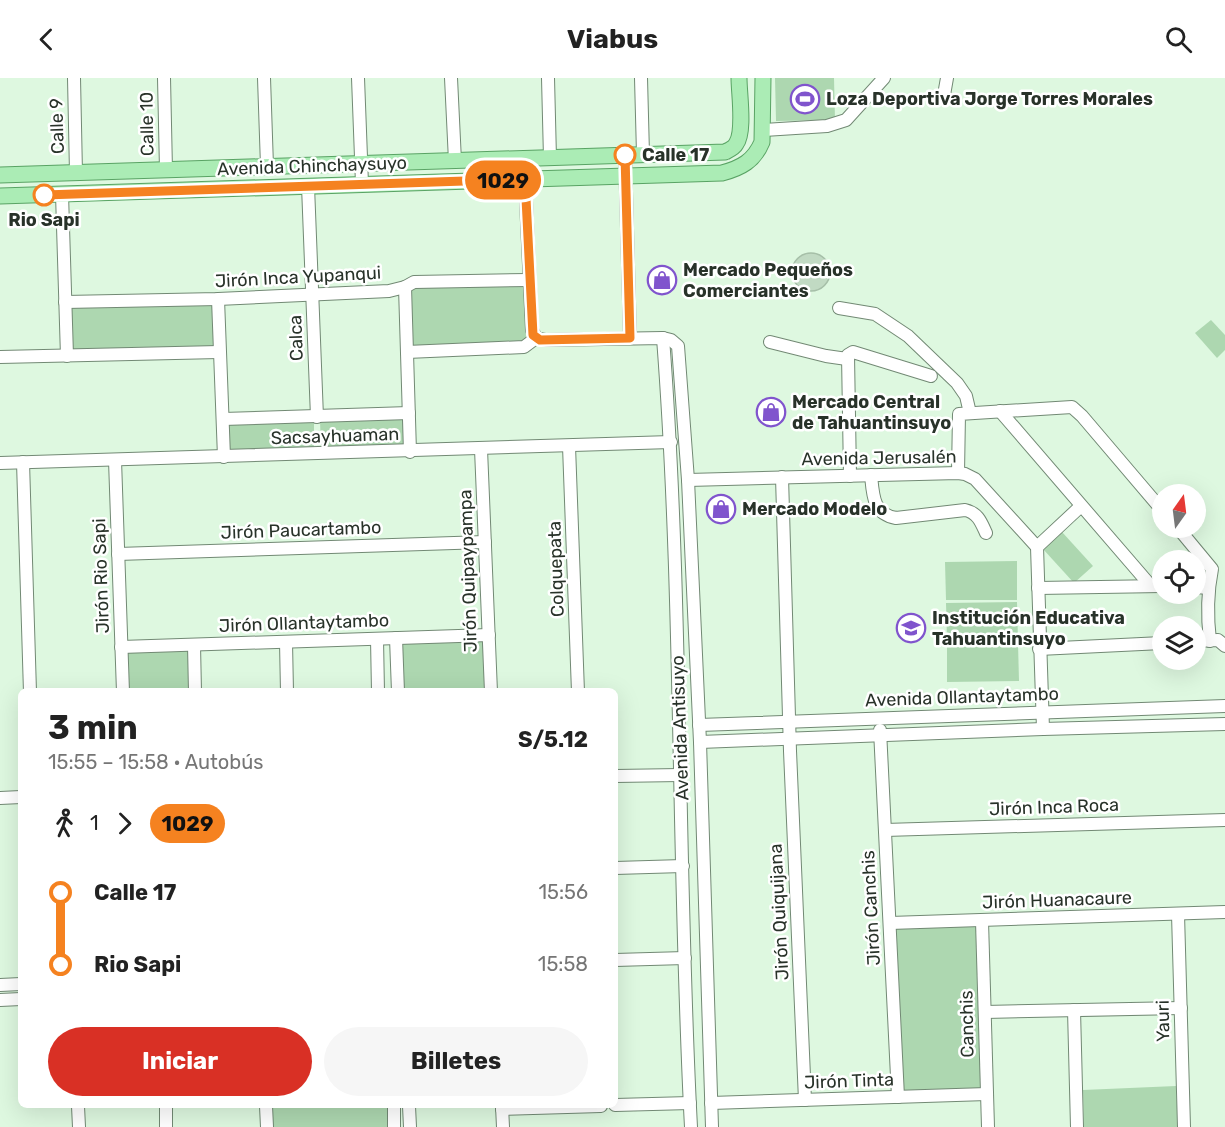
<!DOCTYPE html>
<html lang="es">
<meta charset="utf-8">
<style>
:root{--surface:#fff;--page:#f6f6f6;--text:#222;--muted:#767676;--accent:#d93025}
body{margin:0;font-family:Rubik,sans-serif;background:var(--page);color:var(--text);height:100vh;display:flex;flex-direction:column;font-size:22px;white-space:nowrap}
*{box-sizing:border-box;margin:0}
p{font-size:20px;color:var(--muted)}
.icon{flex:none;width:33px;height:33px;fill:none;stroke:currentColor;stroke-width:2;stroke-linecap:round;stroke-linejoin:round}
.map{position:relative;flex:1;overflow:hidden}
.sheet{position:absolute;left:18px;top:610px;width:600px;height:420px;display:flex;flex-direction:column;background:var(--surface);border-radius:9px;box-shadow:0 6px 24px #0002}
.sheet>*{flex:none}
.badge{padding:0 12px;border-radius:20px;font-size:21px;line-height:39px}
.needle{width:39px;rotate:14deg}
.controls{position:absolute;left:1152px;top:406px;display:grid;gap:12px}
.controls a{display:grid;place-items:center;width:54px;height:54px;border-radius:50%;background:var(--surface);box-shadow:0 6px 24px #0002;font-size:30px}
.map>.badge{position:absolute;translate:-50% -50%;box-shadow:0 0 0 3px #fff}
.legs{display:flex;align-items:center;gap:9px;height:66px;padding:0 30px;font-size:20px}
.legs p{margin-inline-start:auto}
.headline{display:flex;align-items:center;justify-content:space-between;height:102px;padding:0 30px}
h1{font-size:33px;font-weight:700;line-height:45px}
.button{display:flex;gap:12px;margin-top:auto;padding:12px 30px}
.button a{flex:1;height:69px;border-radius:36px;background:var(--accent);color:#fff;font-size:24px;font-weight:700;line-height:69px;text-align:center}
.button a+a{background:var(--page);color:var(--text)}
ul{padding:0 30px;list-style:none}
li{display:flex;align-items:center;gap:21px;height:72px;font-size:22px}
li i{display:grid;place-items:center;width:9px;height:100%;margin:0 8px;background:currentColor}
li i::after{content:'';width:15px;height:15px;margin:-8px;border:4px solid;border-radius:50%;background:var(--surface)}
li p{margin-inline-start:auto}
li:first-child i{background:linear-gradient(#0000 50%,currentColor 0)}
li:last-child i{background:linear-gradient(currentColor 50%,#0000 0)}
header{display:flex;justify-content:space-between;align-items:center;height:78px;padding:0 30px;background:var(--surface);font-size:27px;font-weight:700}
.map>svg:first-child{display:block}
</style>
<header><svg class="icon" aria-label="back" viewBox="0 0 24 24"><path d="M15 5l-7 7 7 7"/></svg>Viabus<svg class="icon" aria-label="search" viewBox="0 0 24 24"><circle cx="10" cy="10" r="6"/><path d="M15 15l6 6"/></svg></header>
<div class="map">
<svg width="1225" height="1049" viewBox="0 0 1225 1049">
<rect width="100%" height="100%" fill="#def8e0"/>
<!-- green -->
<g fill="#add7b0">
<path d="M775,0H834L835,42L776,43Z"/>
<path d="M525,206L527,265L412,269L409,210Z"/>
<path d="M215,224L217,271L71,275L69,226Z"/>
<path d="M1211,242L1225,257V272L1217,280L1195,255Z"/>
<path d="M405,339L406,369L321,372L320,342Z"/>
<path d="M314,343V371L230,374L228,344Z"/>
<path d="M1062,454L1093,488L1074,505L1043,471Z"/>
<path d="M1017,483V522H946L945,484Z"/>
<path d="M1017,524L1018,563H947L946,525Z"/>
<path d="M483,562L486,613H403L402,566Z"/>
<path d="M1018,565L1019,603L947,604V566Z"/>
<path d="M191,572V613H127L125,574Z"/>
<path d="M979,846L984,1013L901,1016L892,848Z"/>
<path d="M1176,1008L1178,1049H1084L1083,1012Z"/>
<path d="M272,1028H389L390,1049H273Z"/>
</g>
<!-- building -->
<circle fill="#c1dac3" stroke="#a6bfa8" stroke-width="1.5" cx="811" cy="194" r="19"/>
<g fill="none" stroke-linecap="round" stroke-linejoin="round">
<!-- minor casing -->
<g stroke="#728974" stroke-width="14">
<g id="minor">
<path d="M74,0L76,95"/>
<path d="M164,0L166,92"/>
<path d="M264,0L267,88"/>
<path d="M358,0L362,106"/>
<path d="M451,0L455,83"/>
<path d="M548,0L550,80"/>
<path d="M641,0L643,76"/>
<path d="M944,17L947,0"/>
<path d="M764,52L827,48L846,42L884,0"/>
<path d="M625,77L630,260"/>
<path d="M525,101L532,252L536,260"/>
<path d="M308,108L317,339"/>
<path d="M62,116L67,278"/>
<path d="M405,209L410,374"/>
<path d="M218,221L224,379"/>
<path d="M65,224L218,221L389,213L405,209L414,204L529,202"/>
<path d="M839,230L875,236L908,258L957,305L966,318L970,335"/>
<path d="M536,260L546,262L663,260L671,262L678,268L688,402L700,664L712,1049"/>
<path d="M663,260C683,522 677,786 691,1049"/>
<path d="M770,264L826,278L847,281"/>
<path d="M407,274L524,269L536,260"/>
<path d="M0,279L219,274"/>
<path d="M1000,333L1150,507"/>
<path d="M223,341L409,335"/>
<path d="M569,368L578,614"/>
<path d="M481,371L491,614"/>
<path d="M115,382L123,614"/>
<path d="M23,384L30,614"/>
<path d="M0,385L671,364"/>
<path d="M958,395L959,336L1072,329L1082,338L1162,432"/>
<path d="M871,397C873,418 873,436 896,440L965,432C978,435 981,444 986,455"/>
<path d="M850,398L848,277L853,274L931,298"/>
<path d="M782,399L790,673L805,1022"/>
<path d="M688,402L958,395L965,396L975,401L1037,469L1043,651"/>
<path d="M1178,450L1212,491C1207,516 1207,538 1210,563"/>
<path d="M1037,469L1081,428"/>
<path d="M118,476L485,464"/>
<path d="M1196,509L1208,510"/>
<path d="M1038,510L1162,508"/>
<path d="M396,560L398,614"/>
<path d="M377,561L378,614"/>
<path d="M1196,563L1218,562L1225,568"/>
<path d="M286,564L287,614"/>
<path d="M194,567L195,614"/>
<path d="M121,569L489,557"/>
<path d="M1039,571L1162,565"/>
<path d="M699,647L1225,628"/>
<path d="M880,652L898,1019"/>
<path d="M700,664L1043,651L1225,646"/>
<path d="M615,698L680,697"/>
<path d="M0,720L21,719"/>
<path d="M885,752L1225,742"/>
<path d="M615,790L683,788"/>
<path d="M1178,836L1184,1049"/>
<path d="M982,843L988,1049"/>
<path d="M890,845L1225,834"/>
<path d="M615,882L685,880"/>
<path d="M0,907L21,906"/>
<path d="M0,922L21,921"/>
<path d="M1074,932L1077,1049"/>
<path d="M985,934L1181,930"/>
<path d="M711,1025L987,1016"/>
<path d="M615,1027L690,1025"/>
<path d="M78,1028L79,1049"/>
<path d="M166,1028V1049"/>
<path d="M266,1028L267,1049"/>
<path d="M394,1028V1049"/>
<path d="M409,1028L410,1049"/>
<path d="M502,1028L503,1049"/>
<path d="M502,1031L601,1028"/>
</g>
</g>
<!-- major casing -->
<g stroke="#59a364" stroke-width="17">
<g id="major">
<path d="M0,97L725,74C729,72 734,70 736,66C745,54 739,16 739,0"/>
<path d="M0,118L722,95C741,90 754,83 762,64L763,0"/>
</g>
</g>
<!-- minor -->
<use href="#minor" stroke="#fff" stroke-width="12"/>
<!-- major -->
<use href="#major" stroke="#abecb5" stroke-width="15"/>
</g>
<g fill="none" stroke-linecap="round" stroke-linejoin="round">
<!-- line-1 casing -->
<g stroke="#fff" stroke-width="14">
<path id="line-1" d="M44,117L525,101L533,257L540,262L630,260L625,77"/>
</g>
<!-- line-1 -->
<use href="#line-1" stroke="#f58220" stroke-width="9"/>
</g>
<!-- icons -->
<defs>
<g id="stadium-ring" transform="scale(1.5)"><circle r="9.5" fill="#fff" stroke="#8054cd" stroke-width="1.5"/><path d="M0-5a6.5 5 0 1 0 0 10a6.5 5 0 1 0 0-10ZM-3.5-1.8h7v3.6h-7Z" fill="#8054cd"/></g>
<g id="shop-ring" transform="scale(1.5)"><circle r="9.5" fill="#fff" stroke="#8054cd" stroke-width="1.5"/><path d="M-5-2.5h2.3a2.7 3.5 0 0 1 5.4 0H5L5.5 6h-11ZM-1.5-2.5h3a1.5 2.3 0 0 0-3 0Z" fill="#8054cd"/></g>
<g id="school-ring" transform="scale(1.5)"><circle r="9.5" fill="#fff" stroke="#8054cd" stroke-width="1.5"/><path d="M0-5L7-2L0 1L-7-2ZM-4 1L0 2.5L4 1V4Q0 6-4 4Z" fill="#8054cd"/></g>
</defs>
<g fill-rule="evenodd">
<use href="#stadium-ring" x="805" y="21"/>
<use href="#shop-ring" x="662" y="202"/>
<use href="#shop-ring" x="771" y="334"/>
<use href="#shop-ring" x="721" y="431"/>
<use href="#school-ring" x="911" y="550"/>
</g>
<!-- markers -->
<g fill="#fff" stroke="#f58220" stroke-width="3">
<circle cx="625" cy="77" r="10"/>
<circle cx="44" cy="117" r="10"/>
</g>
<g text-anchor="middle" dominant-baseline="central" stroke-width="5" stroke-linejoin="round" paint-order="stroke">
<!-- poi labels -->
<g font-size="18" font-weight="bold" fill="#283229" stroke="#fff" text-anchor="start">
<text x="826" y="21">Loza Deportiva Jorge Torres Morales</text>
<text x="683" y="192">Mercado Pequeños<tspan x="683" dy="21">Comerciantes</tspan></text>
<text x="792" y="324">Mercado Central<tspan x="792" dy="21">de Tahuantinsuyo</tspan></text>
<text x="742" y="431">Mercado Modelo</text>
<text x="932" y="540">Institución Educativa<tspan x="932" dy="21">Tahuantinsuyo</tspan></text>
</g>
<!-- street labels -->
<g font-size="18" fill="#283229" stroke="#fff">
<text transform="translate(147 46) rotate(-91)">Calle 10</text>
<text transform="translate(57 48) rotate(-92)">Calle 9</text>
<text transform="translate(312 88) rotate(-2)">Avenida Chinchaysuyo</text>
<text transform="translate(298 199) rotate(-3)">Jirón Inca Yupanqui</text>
<text transform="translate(296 260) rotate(-92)">Calca</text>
<text transform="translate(335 358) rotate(-2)">Sacsayhuaman</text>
<text transform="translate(879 380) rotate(-1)">Avenida Jerusalén</text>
<text transform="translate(301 452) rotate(-2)">Jirón Paucartambo</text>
<text transform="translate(556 491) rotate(-92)">Colquepata</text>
<text transform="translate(468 493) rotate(-92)">Jirón Quipaypampa</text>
<text transform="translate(101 498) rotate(-92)">Jirón Rio Sapi</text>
<text transform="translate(304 545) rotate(-2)">Jirón Ollantaytambo</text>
<text transform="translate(962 619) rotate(-2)">Avenida Ollantaytambo</text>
<text transform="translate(680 650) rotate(-92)">Avenida Antisuyo</text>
<text transform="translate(1054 729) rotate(-2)">Jirón Inca Roca</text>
<text transform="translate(1057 822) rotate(-2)">Jirón Huanacaure</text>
<text transform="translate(871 830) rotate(-93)">Jirón Canchis</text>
<text transform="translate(779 834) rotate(-93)">Jirón Quiquijana</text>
<text transform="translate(1163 943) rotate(-91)">Yauri</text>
<text transform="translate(967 946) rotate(-91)">Canchis</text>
<text transform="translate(849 1003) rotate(-2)">Jirón Tinta</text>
</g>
<!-- stop labels -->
<g font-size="18" font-weight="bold" fill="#283229" stroke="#fff" text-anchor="start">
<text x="642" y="77">Calle 17</text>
<text x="44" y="142" text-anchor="middle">Rio Sapi</text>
</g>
</g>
</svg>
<div class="controls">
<a><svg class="needle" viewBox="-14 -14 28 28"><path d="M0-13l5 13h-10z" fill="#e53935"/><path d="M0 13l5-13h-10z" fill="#767676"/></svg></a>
<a><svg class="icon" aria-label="locate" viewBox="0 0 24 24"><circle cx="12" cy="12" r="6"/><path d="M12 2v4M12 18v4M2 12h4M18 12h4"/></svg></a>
<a><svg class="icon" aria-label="layers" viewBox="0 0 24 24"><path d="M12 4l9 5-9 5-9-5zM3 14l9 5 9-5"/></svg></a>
</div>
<b class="badge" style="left:503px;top:102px;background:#f58220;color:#111">1029</b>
<section class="sheet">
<div class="headline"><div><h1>3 min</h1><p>15:55 – 15:58 · Autobús</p></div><b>S/5.12</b></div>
<div class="legs"><svg class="icon" aria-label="walk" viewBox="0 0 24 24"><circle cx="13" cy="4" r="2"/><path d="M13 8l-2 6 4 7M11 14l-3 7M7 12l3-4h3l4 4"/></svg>1<svg class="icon" aria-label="forward" viewBox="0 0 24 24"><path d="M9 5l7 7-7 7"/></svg><b class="badge" style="background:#f58220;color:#111">1029</b></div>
<ul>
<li><i style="color:#f58220"></i><b>Calle 17</b><p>15:56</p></li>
<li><i style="color:#f58220"></i><b>Rio Sapi</b><p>15:58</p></li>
</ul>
<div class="button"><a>Iniciar</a><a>Billetes</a></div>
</section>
</div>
